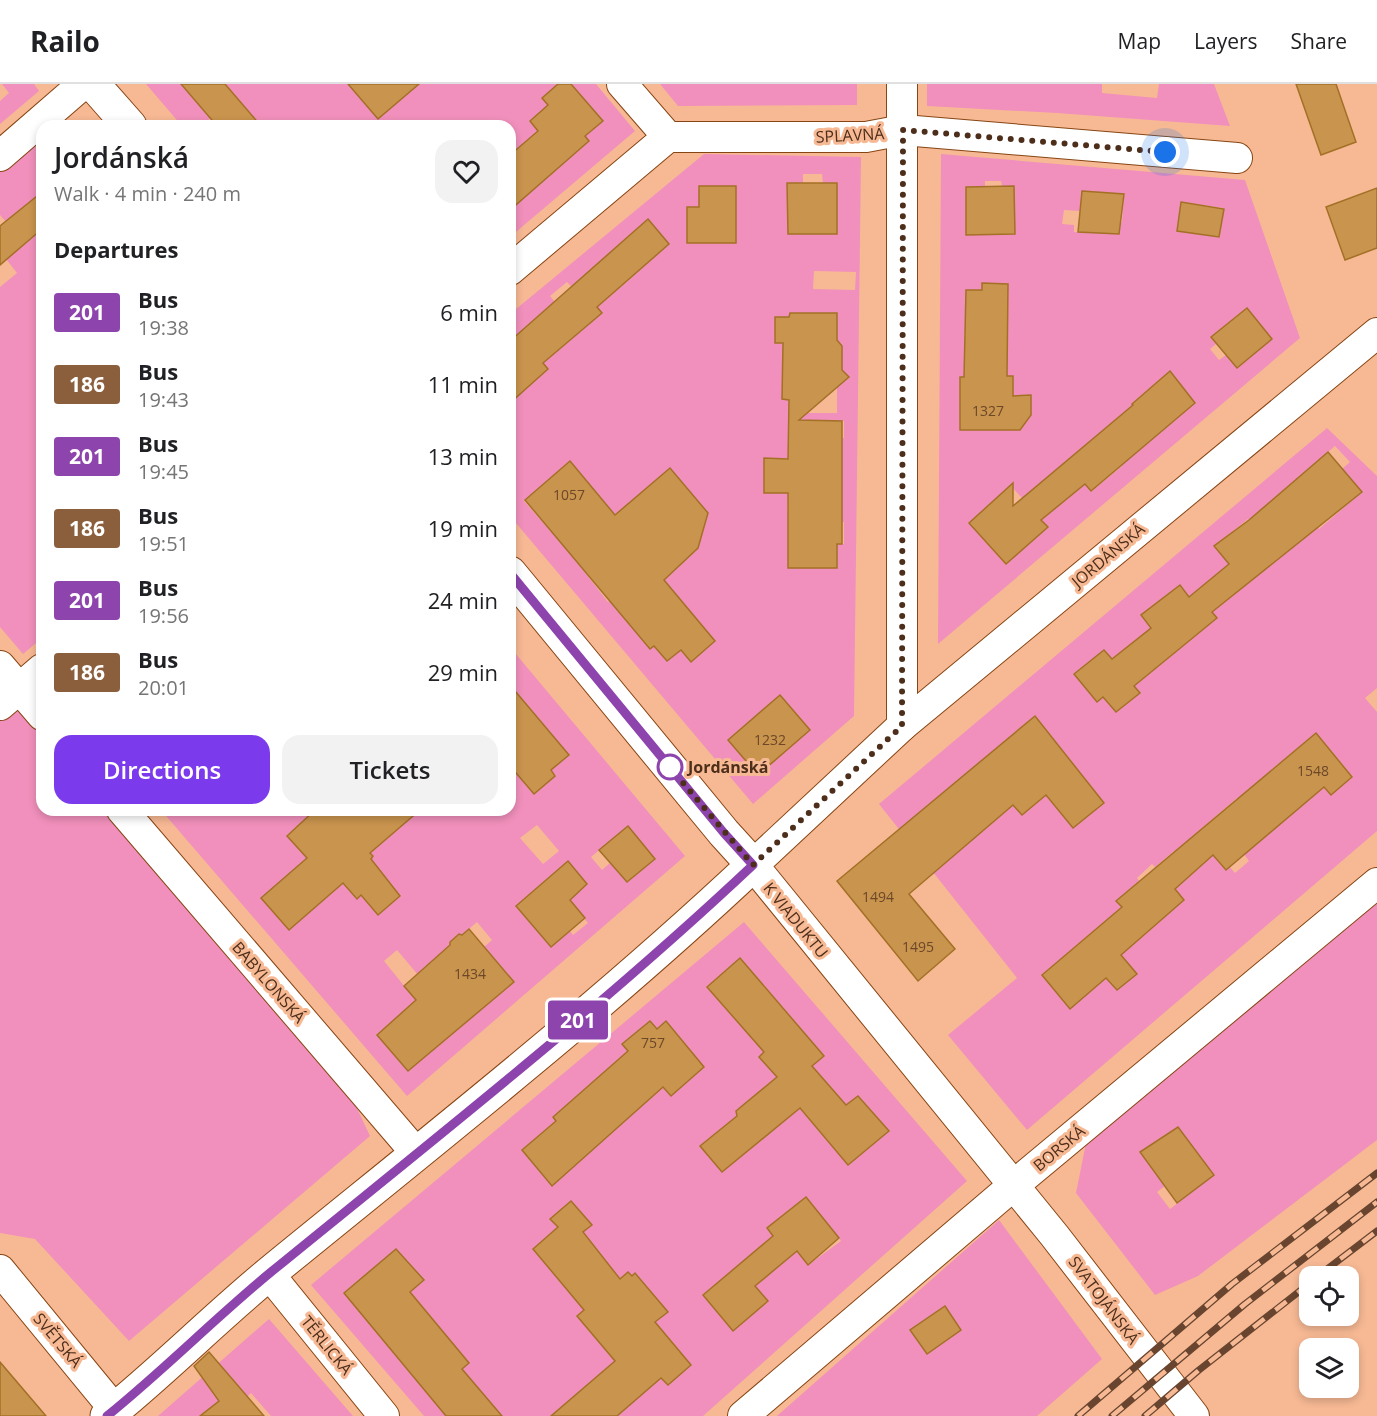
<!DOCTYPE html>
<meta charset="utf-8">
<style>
:root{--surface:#fff;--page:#f2f2f2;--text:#202124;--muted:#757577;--line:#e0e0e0;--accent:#7c3aed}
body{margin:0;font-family:"Open Sans",sans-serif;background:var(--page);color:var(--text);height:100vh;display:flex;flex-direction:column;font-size:22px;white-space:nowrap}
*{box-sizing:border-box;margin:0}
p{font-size:20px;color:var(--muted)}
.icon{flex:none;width:33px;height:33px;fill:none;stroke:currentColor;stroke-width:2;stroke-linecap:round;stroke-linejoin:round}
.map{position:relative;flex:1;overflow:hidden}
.drawer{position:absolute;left:36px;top:36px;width:480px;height:696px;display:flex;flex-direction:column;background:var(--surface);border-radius:18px;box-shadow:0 3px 9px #0003}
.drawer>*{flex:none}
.badge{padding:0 12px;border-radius:4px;font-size:21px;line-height:39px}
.fabs{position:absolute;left:1299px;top:1182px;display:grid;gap:12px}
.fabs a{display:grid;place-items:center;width:60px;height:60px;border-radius:12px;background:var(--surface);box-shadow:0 3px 9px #0003;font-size:30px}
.you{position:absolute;width:30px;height:30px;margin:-15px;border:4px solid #fff;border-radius:50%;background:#1a73e8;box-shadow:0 0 0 9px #1a73e833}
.map>.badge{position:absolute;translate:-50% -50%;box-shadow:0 0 0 3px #fff}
h2{padding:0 18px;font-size:22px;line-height:54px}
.round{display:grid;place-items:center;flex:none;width:63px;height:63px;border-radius:18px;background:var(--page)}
.head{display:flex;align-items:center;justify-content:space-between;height:102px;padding:0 18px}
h1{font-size:28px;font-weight:600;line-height:45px}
.cta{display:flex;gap:12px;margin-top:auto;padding:12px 18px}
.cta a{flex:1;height:69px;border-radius:18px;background:var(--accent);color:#fff;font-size:24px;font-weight:600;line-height:69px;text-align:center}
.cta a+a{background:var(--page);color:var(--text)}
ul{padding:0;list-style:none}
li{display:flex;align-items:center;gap:18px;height:72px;padding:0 18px}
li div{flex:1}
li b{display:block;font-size:22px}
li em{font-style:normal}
li .badge{min-width:66px;font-weight:700;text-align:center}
header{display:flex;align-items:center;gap:36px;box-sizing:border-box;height:84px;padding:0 30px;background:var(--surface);border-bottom:2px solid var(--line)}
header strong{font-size:28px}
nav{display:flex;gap:33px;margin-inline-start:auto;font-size:21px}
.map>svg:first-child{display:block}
</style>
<header>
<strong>Railo</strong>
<nav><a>Map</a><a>Layers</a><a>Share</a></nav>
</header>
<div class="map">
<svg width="1377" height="1332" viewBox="0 0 1377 1332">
<rect width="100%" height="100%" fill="#f7b994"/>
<!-- green -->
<g fill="#f190bc" fill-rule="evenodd">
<path d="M2,0H34L39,7L0,40V17L9,9Z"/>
<path d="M146,0H348L378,34L408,0H596L635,47L510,153V126L536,103L522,61L510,71V42H284L281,39L277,42H229L236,13L207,37L211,42H182Z"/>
<path d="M660,0H857V21L678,22Z"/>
<path d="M927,0H1102V9L1157,14L1159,0H1214L1230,42L1057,29L927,22Z"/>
<path d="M42,52V108L37,112L42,118V554L23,570L0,543V203L17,189L6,175L13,146L0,131V87Z"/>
<path d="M704,70L861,73L854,632L753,720L510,432V327L513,326L510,319L527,272L510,256V230ZM803,90H822L823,99H837V150H788L803,99ZM699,102H736V159H699V135H687V123H699ZM648,135L669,160L621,203L600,179ZM814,187L856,188L855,206L813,205ZM567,198L572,203L577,199L602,229L559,266L555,218L550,212ZM790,229L837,256L842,262V272L837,276V329H789V316L782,315V302H789V259H775V233H789ZM790,336L844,337V354H789ZM764,374L842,375V402L836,438H844V460H837L787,428L788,409L764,408ZM570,377L602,416L553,450L524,417ZM670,385L708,429L698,464L691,471L639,411ZM621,446L639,494L608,518L579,481ZM681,517L715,557L691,578L681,566L667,577L654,562L650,564L639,552ZM780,612L810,646L758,691L728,656Z"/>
<path d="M941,70L1245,96L1300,254L938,560ZM985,97H1001L1002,103H1014L1015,150L966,151V103H985ZM1082,108L1124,110L1122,138H1120L1119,150L1074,148V141L1062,140L1064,126L1080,127ZM1181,118L1223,124L1219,153L1177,147ZM982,199L1008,200L1007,250L993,266L964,265V249H966L982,206ZM1246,224L1272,255L1237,284L1226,271L1219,276L1210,265L1216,260L1211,253ZM1170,287L1195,319L1158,350L1132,319ZM1012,292V346H960V293ZM1097,352L1122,382L1092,407L1085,400ZM1011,402L1048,443L1006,480L969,439Z"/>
<path d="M1327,344L1377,392V604L1365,614L1377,628V747L1027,1046L948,951L1017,894L879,720ZM1335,362L1350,378L1342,385L1362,408L1319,445L1285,405ZM1248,435L1279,473L1246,500L1214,462ZM1180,501L1189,513L1217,534L1160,581L1139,554L1151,544L1141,531ZM1104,566L1140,609L1117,628L1103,613L1097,617L1074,591ZM1035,633L1036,720L1022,731L992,668ZM1316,649L1352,692L1331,710L1324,702L1301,721L1272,685ZM956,698L991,740L907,739ZM1237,714L1267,749L1244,770L1249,777L1235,789L1229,782L1225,785L1195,750ZM1174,767L1193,788L1173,803L1146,849L1116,817L1139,797L1137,794L1152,780L1155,783ZM1092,848L1111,870L1117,865L1137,890L1117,906L1106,894L1069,924L1042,891Z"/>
<path d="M510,563L685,772L407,1012L161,726H315L287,752L359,785L373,772L331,726L387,754L419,726H510V682L534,710L555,692L551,686L569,671L538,634L510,657L537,633L510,600ZM537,741L559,767L543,780L520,754ZM628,742L655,775L628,798L610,779L602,786L591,773ZM379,785L400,812L378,831L361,811L356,815L351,808ZM557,786L572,804L565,811L588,839L573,851L570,847L551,863L517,822ZM477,838L492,856L484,863L450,861L459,850L462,851ZM397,866L419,892L405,903L384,877ZM411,921L442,957L408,987L377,951Z"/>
<path d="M9,626L26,627L42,647V726H107L354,1018L370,1052L129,1257L35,1155L0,1149V634Z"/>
<path d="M1377,819V1056L1198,1192L1155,1211L1076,1109L1086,1059ZM1174,1095L1187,1112L1170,1125L1157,1108Z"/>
<path d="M744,838L967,1097L703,1332H611L585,1303L553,1330L555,1332H424L311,1201ZM741,874L824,972L786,1004L759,973L767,965L734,934L707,903ZM666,938L704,983L671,1012L645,981L642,984L622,960L657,945ZM600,992L586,1071L553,1033ZM828,1001L846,1021L858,1012L889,1047L848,1081L801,1026ZM758,1009L783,1038L722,1088L700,1062L737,1032L736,1027ZM536,1054L552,1101L522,1067ZM806,1113L841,1157L808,1181L786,1153L768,1144ZM571,1117L591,1141L583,1148L559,1195L533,1165L558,1143L551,1135ZM396,1165L423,1196L407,1210L344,1209ZM744,1176L755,1202L768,1218L733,1247L703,1212ZM628,1188L632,1192L635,1190L654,1257L665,1249L691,1281L668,1301L661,1294L637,1303L577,1232ZM436,1239L469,1279L429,1312L396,1272Z"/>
<path d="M999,1136L1102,1275L1037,1332H777Z"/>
<path d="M269,1235L353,1332H271L251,1309L247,1313L219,1317L200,1332H158Z"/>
</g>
<!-- building -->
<g fill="#c9944e" stroke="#a37026" stroke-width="1.5">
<path d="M181,0H225L261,42H217Z"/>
<path d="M348,0H419L378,35Z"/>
<path d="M558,0H571L603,37L585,52L589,57L510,126V71L538,47L530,37L548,21L542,14Z"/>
<path d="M1296,0H1336L1356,58L1321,71Z"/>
<path d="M787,99H837V150H788Z"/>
<path d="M699,102H736V159H687V123H699Z"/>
<path d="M1014,102L1015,150L966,151V103Z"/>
<path d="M1377,104V164L1345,176L1326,123Z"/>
<path d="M1082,107L1124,110L1119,150L1078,148Z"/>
<path d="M42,108V145L0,181V142Z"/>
<path d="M1181,118L1224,125L1219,153L1177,147Z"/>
<path d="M648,135L669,160L597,223L602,229L543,279L548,285L510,319V257Z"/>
<path d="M982,199L1008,200L1007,292H1013V312L1031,311V331L1020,346H960V293H964L966,206H982Z"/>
<path d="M1247,224L1272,255L1237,284L1211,253Z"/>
<path d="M790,229H837V256L842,262V286L849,293L799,336L842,337V460H837V484H788V409H764V374L788,375L789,316L782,315L783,259H775V233H789Z"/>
<path d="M1170,287L1195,319L1091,407L1085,400L1041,436L1048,443L1006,480L969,439L1013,399V422L1133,321L1132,320Z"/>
<path d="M1328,368L1362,408L1212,528L1217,534L1134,602L1140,609L1116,628L1103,613L1097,618L1074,590L1104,566L1112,575L1151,544L1141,531L1180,501L1189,513L1229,480L1214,462L1249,436Z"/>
<path d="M570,377L615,431L670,384L708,429L698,464L664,496L715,557L691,578L681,566L667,577L654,562L650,565L525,416Z"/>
<path d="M510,601L569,671L551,686L555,692L534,710L510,682Z"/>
<path d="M780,611L810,646L758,691L728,656Z"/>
<path d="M1035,632L1104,719L1073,744L1046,711L1022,731L1013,721L909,810L955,865L918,897L837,797Z"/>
<path d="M1316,649L1352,693L1331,711L1324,703L1226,786L1213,771L1175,805L1184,816L1121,871L1137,890L1117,906L1106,894L1070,925L1042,891L1122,823L1116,817Z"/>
<path d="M315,726H420L370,769L373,772L371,775L400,812L378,831L361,811L357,815L343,799L289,846L261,814L307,774L287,752Z"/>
<path d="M628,742L655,775L627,798L599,766Z"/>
<path d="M568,777L587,800L570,816L585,834L551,863L516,822Z"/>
<path d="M469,845L514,898L408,987L377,951L416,916L404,902L450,861V858L459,850L462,851Z"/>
<path d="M740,874L824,972L812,982L846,1021L858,1012L889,1047L848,1081L800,1024L722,1088L700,1062L737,1032L736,1027L777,993L759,973L764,968L707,903Z"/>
<path d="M650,937L657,945L666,937L704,983L671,1012L663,1003L552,1102L522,1066L556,1037L553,1033L628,967L622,960Z"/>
<path d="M1178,1043L1214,1091L1177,1119L1140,1068Z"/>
<path d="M806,1113L839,1154L808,1181L797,1167L755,1202L768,1217L733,1247L703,1211L773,1152L767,1144Z"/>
<path d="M571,1117L592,1141L583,1148L620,1195L628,1188L632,1192L635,1189L668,1228L655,1238L691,1281L668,1301L661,1294L617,1332H551L615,1277L577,1232L584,1226L533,1165L558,1143L550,1135Z"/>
<path d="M396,1165L424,1196L410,1208L469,1279L462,1285L502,1332H446L344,1209Z"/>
<path d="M945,1222L961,1246L927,1270L910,1246Z"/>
<path d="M209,1268L264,1332H200L219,1317L194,1282Z"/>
<path d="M0,1278L46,1332H0Z"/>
</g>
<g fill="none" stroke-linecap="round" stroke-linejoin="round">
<!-- street casing -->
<g stroke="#874513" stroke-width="32">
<g id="street">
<path d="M622,0L668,53"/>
<path d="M0,72L83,0"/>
<path d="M510,186L668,53H866L903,46L1237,74"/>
<path d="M0,582L42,631"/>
<path d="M0,621L42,585"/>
<path d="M902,642V0"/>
<path d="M122,726L417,1070"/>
<path d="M0,1186L115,1326"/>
<path d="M269,1190L384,1332"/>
<path d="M743,1332L1014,1101L1377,799"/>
<path d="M1194,1332L1054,1151L753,781L902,642L1377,249"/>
</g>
</g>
<!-- secondary casing -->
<g stroke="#874513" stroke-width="35">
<g id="secondary">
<path d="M93,0L130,42"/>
<path d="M107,1332C164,1286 215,1234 271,1188C434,1055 600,925 753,781L724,749L510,489"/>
</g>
</g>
<!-- street -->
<use href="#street" stroke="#fff" stroke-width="30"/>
<!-- secondary -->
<use href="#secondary" stroke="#fff" stroke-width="33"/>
<!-- rail casing -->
<g stroke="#69452f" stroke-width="7">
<g id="rail">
<path d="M1318,1192L1377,1147"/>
<path d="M1078,1332L1232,1200L1377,1089"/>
<path d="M1112,1332L1245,1220L1377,1118"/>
<path d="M1145,1332L1199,1286L1310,1199"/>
</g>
</g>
<!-- rail -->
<use href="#rail" stroke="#f7b994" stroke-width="4.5" stroke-dasharray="14" stroke-linecap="butt"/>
</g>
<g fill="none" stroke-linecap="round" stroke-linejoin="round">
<!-- line casing -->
<g stroke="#fff" stroke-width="14">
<path id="line" d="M107,1332C164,1286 215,1234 271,1188C434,1055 600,925 753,781L724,749L510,489"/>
</g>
<!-- line -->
<use href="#line" stroke="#8e44ad" stroke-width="9"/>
<!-- walk -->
<path stroke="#4d2e1b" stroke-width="6" stroke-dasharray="0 10.8" d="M670,683L666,679L753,781L902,642L903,46L1165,68"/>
</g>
<!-- markers -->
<circle fill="#fff" stroke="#8e44ad" stroke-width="3" cx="670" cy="683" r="12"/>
<g text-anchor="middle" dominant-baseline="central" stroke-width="6" stroke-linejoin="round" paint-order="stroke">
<!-- number labels -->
<g font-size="14" fill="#6c4828">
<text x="988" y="326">1327</text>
<text x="569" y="410">1057</text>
<text x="770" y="655">1232</text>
<text x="1313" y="686">1548</text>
<text x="878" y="812">1494</text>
<text x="918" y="862">1495</text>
<text x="470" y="889">1434</text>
<text x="653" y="958">757</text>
</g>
<!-- street labels -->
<g font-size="16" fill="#4d2e1b" stroke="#f7b994">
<text transform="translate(850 51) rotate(-3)">SPLAVNÁ</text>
<text transform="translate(1108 471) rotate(-40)">JORDÁNSKÁ</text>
<text transform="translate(796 836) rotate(51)">K VIADUKTU</text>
<text transform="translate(269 898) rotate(49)">BABYLONSKÁ</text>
<text transform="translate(1059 1064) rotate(-40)">BORSKÁ</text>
<text transform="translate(1104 1216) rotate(53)">SVATOJÁNSKÁ</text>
<text transform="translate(58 1256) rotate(50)">SVĚTSKÁ</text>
<text transform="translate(327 1261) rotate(51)">TĚRLICKÁ</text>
</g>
<!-- stop labels -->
<g font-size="16" font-weight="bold" fill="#4d2e1b" stroke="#f7b994" text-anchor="start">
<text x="688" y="683">Jordánská</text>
</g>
</g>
</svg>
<div class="fabs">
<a><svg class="icon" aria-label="locate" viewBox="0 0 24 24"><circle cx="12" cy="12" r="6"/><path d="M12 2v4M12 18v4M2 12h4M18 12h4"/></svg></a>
<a><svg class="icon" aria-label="layers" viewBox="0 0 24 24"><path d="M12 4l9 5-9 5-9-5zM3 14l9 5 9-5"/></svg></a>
</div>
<div class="you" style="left:1165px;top:68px"></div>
<b class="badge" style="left:578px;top:936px;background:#8e44ad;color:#fff">201</b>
<section class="drawer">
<div class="head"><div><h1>Jordánská</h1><p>Walk · 4 min · 240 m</p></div><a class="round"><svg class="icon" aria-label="heart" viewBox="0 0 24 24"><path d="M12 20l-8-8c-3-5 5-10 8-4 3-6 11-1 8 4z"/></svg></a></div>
<h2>Departures</h2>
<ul>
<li><span class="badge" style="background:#8e44ad;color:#fff">201</span><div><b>Bus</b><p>19:38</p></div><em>6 min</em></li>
<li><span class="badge" style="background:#8b5e3c;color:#fff">186</span><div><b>Bus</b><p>19:43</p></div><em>11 min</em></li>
<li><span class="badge" style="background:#8e44ad;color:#fff">201</span><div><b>Bus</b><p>19:45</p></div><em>13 min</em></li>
<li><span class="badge" style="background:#8b5e3c;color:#fff">186</span><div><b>Bus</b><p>19:51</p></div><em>19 min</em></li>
<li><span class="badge" style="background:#8e44ad;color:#fff">201</span><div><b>Bus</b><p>19:56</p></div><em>24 min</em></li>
<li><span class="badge" style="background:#8b5e3c;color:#fff">186</span><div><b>Bus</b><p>20:01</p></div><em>29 min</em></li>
</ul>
<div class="cta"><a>Directions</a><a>Tickets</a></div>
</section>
</div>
